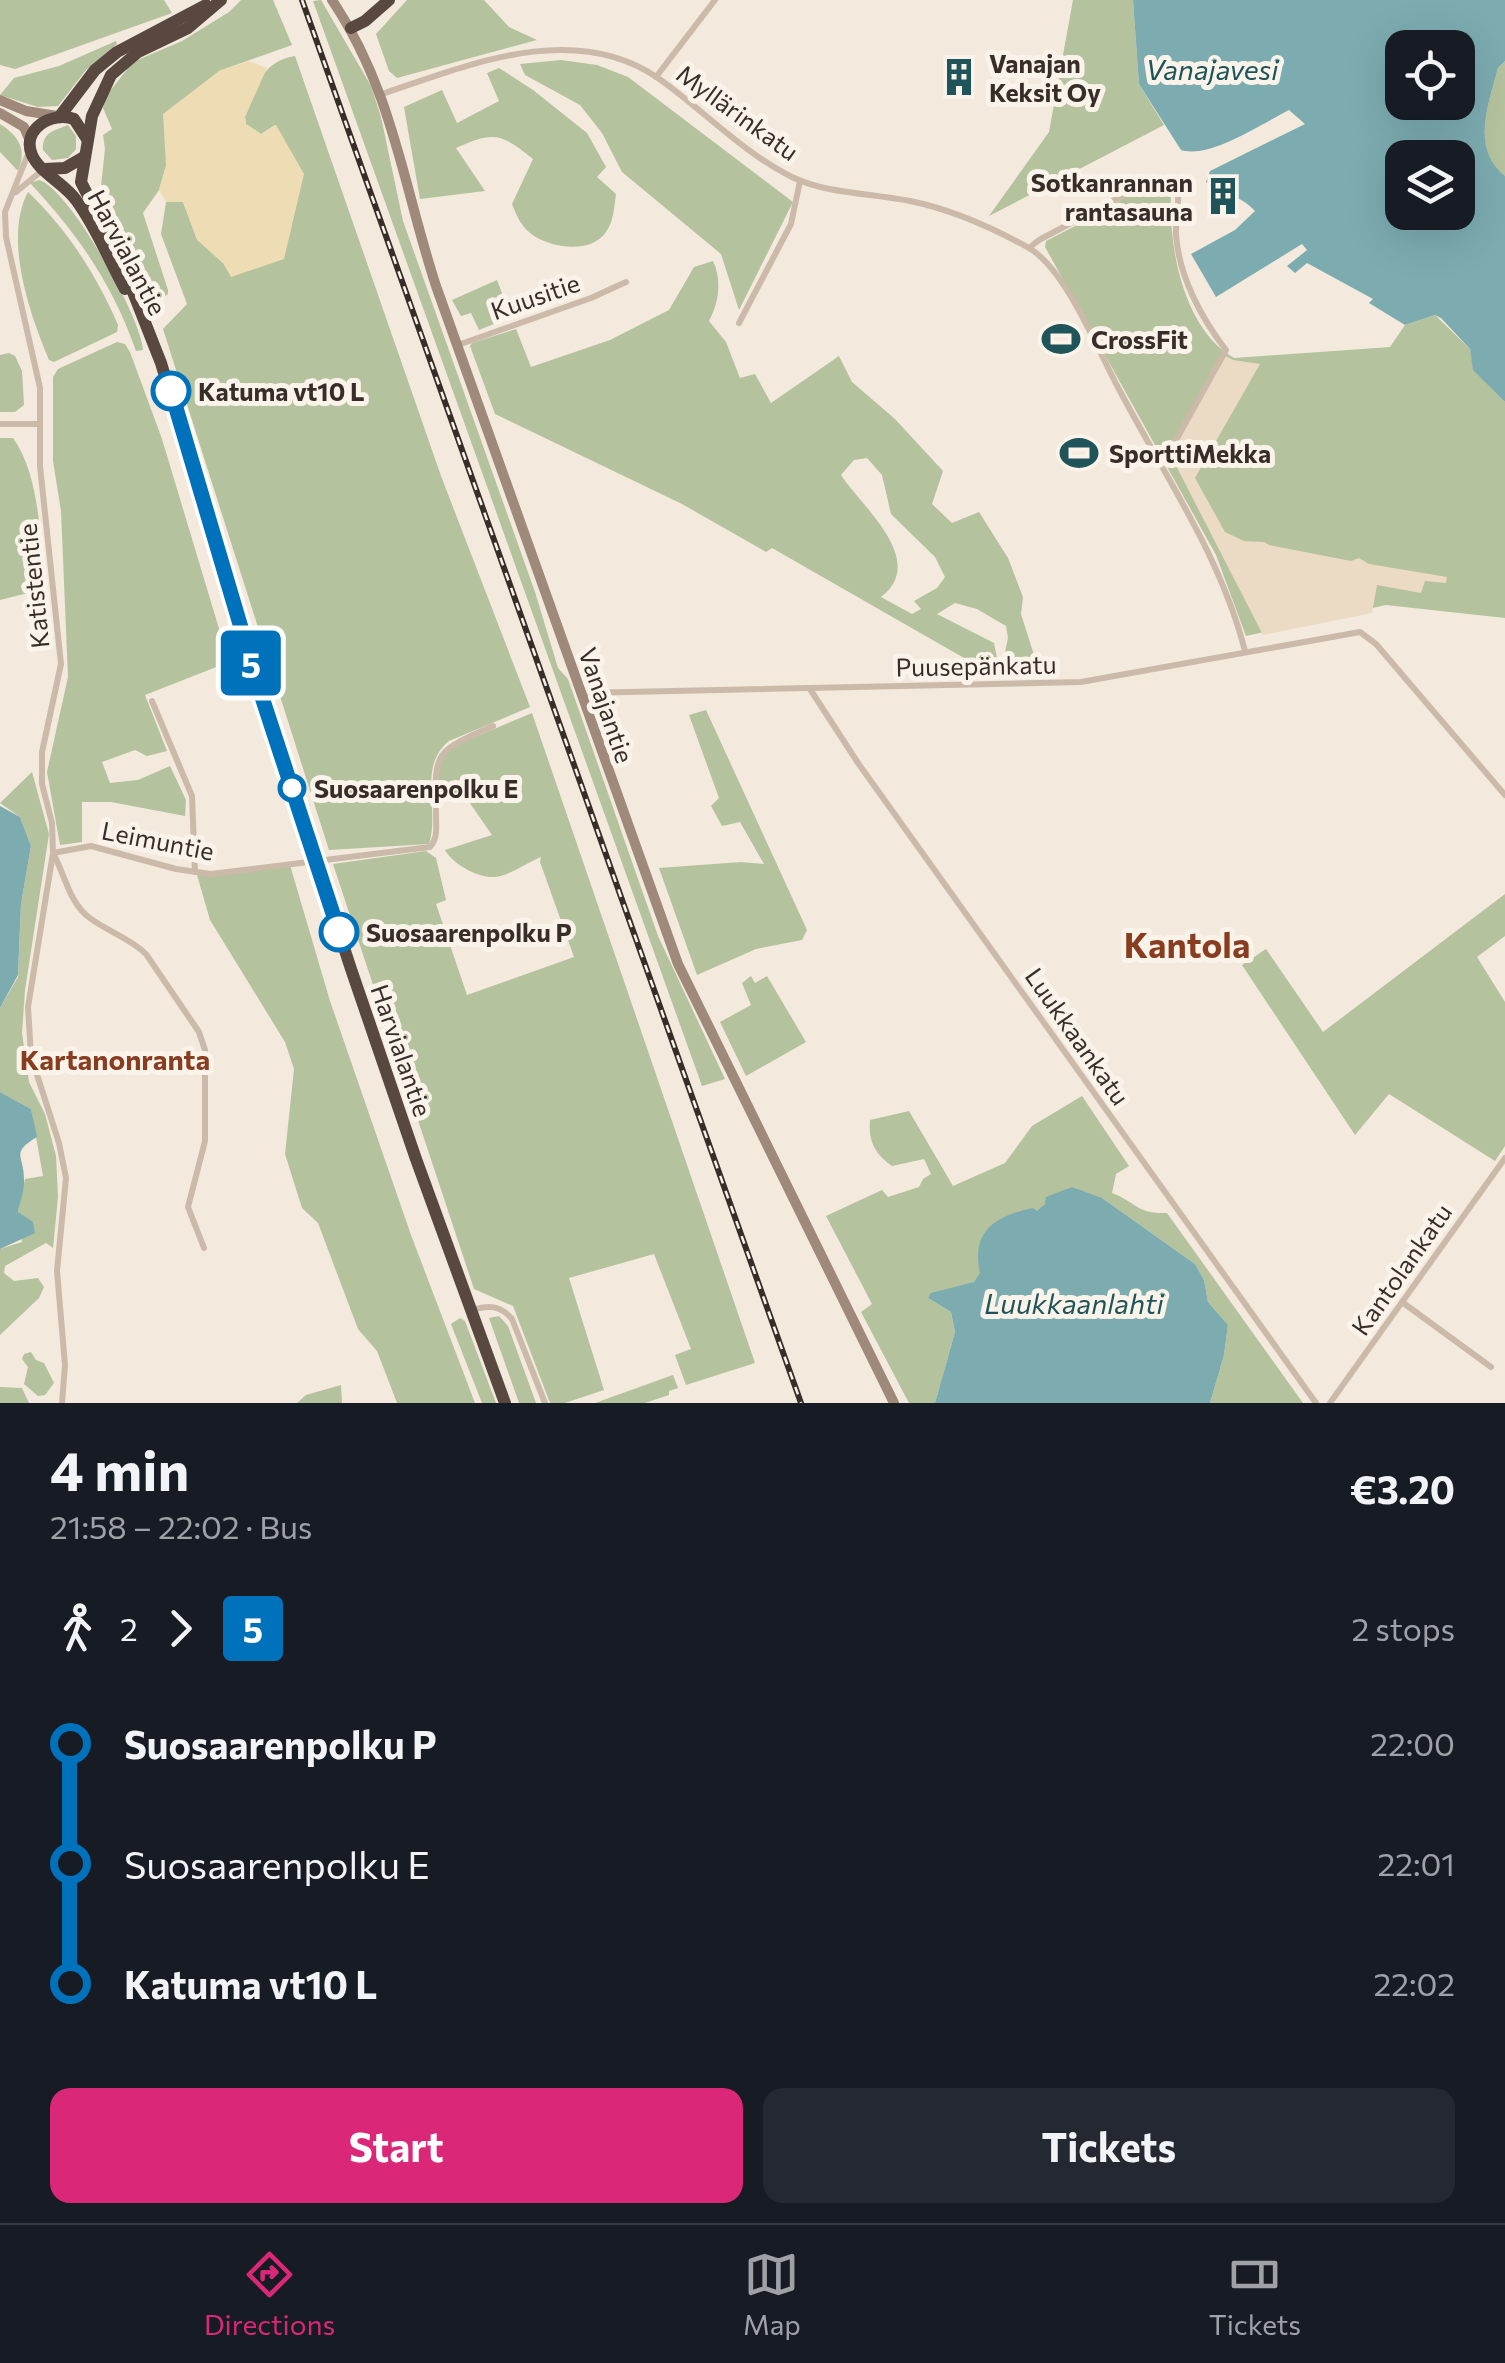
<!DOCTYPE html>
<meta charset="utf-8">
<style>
:root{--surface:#171b24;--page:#242831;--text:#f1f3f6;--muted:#9ea1a6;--line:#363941;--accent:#db2777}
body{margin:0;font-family:Commissioner,sans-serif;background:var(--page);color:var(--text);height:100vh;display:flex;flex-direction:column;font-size:38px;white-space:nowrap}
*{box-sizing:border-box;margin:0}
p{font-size:32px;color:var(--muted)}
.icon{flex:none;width:55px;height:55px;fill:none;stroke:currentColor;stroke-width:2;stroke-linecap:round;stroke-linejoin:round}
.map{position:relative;height:1403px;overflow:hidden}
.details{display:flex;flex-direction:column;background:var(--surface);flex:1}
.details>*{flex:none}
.badge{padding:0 20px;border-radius:8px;font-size:35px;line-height:65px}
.controls{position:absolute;left:1385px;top:30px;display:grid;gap:20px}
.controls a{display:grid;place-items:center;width:90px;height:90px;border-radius:20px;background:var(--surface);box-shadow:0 10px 40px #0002;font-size:50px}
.map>.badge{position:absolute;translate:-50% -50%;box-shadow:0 0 0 5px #fff}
.legs{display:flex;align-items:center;gap:15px;height:110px;padding:0 50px;font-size:32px}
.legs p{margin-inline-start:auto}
.head{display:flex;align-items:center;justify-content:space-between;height:170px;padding:0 50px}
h1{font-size:55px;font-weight:700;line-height:75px}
.cta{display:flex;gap:20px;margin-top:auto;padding:20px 50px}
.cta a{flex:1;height:115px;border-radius:20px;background:var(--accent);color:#fff;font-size:40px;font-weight:700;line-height:115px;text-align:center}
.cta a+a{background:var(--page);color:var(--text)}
ul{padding:0 50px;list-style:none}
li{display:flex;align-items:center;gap:35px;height:120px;font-size:38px}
li i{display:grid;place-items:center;width:15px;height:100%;margin:0 12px;background:currentColor}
li i::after{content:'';width:25px;height:25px;margin:-12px;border:8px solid;border-radius:50%;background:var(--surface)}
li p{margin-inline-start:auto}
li:first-child i{background:linear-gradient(#0000 50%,currentColor 0)}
li:last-child i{background:linear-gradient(currentColor 50%,#0000 0)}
.tabs{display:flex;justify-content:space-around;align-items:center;height:140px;border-top:2px solid var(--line);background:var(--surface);font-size:28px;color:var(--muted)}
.tabs a{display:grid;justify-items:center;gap:5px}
.tabs .active{color:var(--accent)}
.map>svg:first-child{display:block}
</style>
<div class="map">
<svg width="1505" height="1403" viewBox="0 0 1505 1403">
<rect width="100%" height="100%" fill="#f3e9dd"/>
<!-- green -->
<g fill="#b4c29d" fill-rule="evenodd">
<path d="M0,0H164L172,13L15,69L0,65Z"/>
<path d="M241,0H273L292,45L219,71L166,166L159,190L143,213L168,290V294L153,304L101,186L105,149L103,135L112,129L103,108L106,96L133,62L182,41L229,12Z"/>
<path d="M321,0L371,86L381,117L403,221L535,592L558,668L568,679L658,936L725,1079L702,1086L313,1Z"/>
<path d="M407,0H484L509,27L537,40L397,78L389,71L376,34Z"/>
<path d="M1073,0H1133L1139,84L1164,125L989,216L1049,132Z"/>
<path d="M116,41L117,44L86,70L58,106L38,107L0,95L14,78L59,66Z"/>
<path d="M295,56L441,476L530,707L449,741C417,767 440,810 429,844L329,850L163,329L187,304L161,234L166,202H183L198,240L223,263L275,125L261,134L246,124L245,117C258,87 260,62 295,56Z"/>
<path d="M561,60L597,65L628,77L793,202L739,310L721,254L622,172L602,133L580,105L525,75L520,64Z"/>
<path d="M1505,61V176C1470,148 1489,104 1498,68Z"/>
<path d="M499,68L533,90L587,133L606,167L597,177L616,194C614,207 614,221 606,232C591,254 553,248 534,236C522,228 517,217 512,204L533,159C501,133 494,131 456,148L485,191L420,199L404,107L442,90L457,123L499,101L487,73Z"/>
<path d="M0,124C19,136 27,150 18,171L0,152Z"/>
<path d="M68,125L76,136V149L68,158L52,160L43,150C42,132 54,131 68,125Z"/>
<path d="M39,180C69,188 142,319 143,350L136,351C113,285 78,234 30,183Z"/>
<path d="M1161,182L1171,190C1168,244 1182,328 1234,358L1390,347L1405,325L1435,315L1470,349L1474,370L1505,402V618L1386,605L1246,636L1216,555L1045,247L1046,241L1106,210L1139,188Z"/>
<path d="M28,192C67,229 97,276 118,325L117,332L54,362L49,360C30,315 3,238 28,192Z"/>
<path d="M713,261C722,279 719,303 709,321L726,342L740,378L755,374L771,403L839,356L852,382L895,419L943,471L932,504L952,523L979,512L1008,558L1023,597L1021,614L1034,655L1031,664L1017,665L1005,652L1008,638L1006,626L977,609L955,603L937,614L994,643L997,658L985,670L772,548L766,552L682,504L495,414L470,346L472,343L516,329L531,367L610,340L669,310L694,267ZM867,458L882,475L891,514L935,557L945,577L937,588L914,601L921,609L912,614L881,597C928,561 863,508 841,475L854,460Z"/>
<path d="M497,280L511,317L479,330L471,313L461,316L452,300Z"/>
<path d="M117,342L125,344L130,352L162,439L229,662L145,695L167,751L147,756L135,750L102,762L110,783L138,780L170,766L186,800L185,816L111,802H82V842L60,845L47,772L68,677L61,511L53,461V377L58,369Z"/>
<path d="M9,353L15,356L22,371L24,405L15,412H0V355Z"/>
<path d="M0,438H13C40,476 39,534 45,579L32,592L0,600Z"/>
<path d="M706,710L807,930L802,940L756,949L697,975L659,868L741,862L764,864L740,822L722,826L711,806L719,798L689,715Z"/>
<path d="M532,713L755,1363L686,1385L675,1355L691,1349L654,1254L569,1278L604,1390L565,1403H550L513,1306L474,1289L333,864L426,851L436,858L446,900L436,904L467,995L574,957L540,862L541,857C528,862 509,876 495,877C477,878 453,864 445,850L492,835L465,796H436L438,766L451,747Z"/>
<path d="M32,772L49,834L25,990L22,1033L29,1082L45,1114L56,1156L58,1197L53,1248L46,1243L5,1266L4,1273L14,1281L38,1278L44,1287L39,1298L0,1335V1249L22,1242L18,1212L25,1179L43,1176L31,1109L0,1092V1008L18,977L21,904L31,846L20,817L0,803Z"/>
<path d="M290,865L330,1001L411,1235L475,1403H397L377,1351L358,1329L318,1223L302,1208L285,1154L294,1069L285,1042L210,920L197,875Z"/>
<path d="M1505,894V936L1477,957L1505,1002V1146L1495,1161L1389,1094L1355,1135L1242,965L1266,949L1323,1032Z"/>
<path d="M751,976L755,983L767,976L806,1042L746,1076L720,1022L751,1005L742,983Z"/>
<path d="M1082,1096L1129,1166L1116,1174L1112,1193C1138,1203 1136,1214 1167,1213L1303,1403H1210L1224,1355L1228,1325L1208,1302L1204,1280L1195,1264L1102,1198L1045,1204L974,1282L928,1298L951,1312L955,1332L935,1403H909L861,1312L872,1304L826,1216L882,1190L888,1197L919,1187L923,1179L931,1174L924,1159L892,1166C875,1154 868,1141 870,1120L909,1111L953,1186L1005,1163L1032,1126Z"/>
<path d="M499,1316L508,1326L536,1403H519L489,1318Z"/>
<path d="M460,1318L465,1321L496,1403H482L451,1324Z"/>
<path d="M31,1352L36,1360L44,1363L54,1383L45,1395L38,1396L24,1384L28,1367L22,1359L24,1354Z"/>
<path d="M673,1375L678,1388L669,1391V1395L645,1403H595Z"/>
<path d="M341,1385L342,1403H297L306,1395Z"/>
<path d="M0,1387L22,1388L29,1403H0Z"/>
</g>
<!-- sand -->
<path fill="#eedcb4" d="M249,61L267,68L245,117L246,124L261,134L276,125L304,174L284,259L231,277L223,263L197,240L183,202H166L159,190L166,166L163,114L219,71Z"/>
<!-- plaza -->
<path fill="#ebdbc4" d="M1224,355L1233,360L1260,364L1195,478L1225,532L1244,541L1264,542L1269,545L1351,561L1359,558L1369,564L1447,577L1446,583L1425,581L1421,593L1377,585L1372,613L1263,635L1170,454Z"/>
<!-- water -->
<g fill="#7cacb0" fill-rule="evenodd">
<path d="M1133,0H1505V61L1498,68C1489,104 1470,148 1505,176V402L1473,370L1470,349L1441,318L1435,315L1405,325L1369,303L1373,299L1307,263L1295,273L1287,266L1307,250L1302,244L1216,297L1191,254L1235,230L1255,211C1241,195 1223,195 1206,182L1210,171L1305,124L1289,110C1261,124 1210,159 1181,150L1139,84ZM1402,48H1458V102H1402ZM1402,158H1458V212H1402Z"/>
<path d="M0,806L20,817L31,846L21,904L18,975L0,1008Z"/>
<path d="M0,1092L31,1109L37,1137C10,1153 24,1155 24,1179C25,1189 20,1202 18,1212L33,1222L35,1233L0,1249Z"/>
<path d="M1072,1187L1102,1198L1195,1264L1204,1280L1208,1302L1228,1325L1224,1355L1210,1403H935L955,1332L951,1312L928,1298L931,1293L974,1282L980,1273C971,1231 995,1216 1033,1208L1037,1211L1045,1204L1046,1197Z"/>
</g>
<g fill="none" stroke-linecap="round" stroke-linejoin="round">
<!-- street -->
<g stroke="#cbbaa9" stroke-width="6">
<path d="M656,77L715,0"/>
<path d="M382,94C468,65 574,20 658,78C702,109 743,153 792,177C827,194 871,193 910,201C950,209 993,228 1029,248C1067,270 1099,354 1121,393C1166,478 1221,557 1245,651"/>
<path d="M28,154L5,212L6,237L40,388V466L61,664L42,752V784L52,823L53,853L28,1007L31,1056L59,1143L66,1178L57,1271L65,1365L62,1403"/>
<path d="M16,192L44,169"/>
<path d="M1029,248L1039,240L1158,177L1175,180C1182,197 1175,217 1176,235C1179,276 1201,318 1226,350L1171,449L1158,459"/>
<path d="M739,323L791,224L800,181"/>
<path d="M458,345L591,298L626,282"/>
<path d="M0,424H39"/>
<path d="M810,689L858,763L1316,1403"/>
<path d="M582,693L1081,682L1360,632L1376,644L1505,795"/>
<path d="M152,701L192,796L195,872"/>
<path d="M204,1248L188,1207L205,1141V1050L199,1032L146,954C129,937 105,931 86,915C69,900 64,873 53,853L91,846L176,869L211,874L430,847C438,838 436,828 436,816C435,751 432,753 493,726"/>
<path d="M1402,1302L1491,1367"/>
<path d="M472,1310C489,1305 500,1305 512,1319L545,1403"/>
<path d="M1330,1403L1505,1158"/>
</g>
<!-- secondary -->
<g stroke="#9f897a" stroke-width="10">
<path d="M332,0C393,91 403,185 436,286L678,964L894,1403"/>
<path d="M0,100L26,111L57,116"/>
<path d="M0,113L24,127L30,141"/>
</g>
<!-- highway -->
<g stroke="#594840" stroke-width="12">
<path d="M221,0L188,28L138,52L111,75L92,116L81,182L120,259L161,363L258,685L351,969L416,1159L505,1403"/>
<path d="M351,28L365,21L389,0"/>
<path d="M60,116L95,70L117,52L206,5"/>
<path d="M87,139L74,119C52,111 21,129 32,155C40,173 65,184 76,200C96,227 109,260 125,289"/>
<path d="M45,169L65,168L84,157"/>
</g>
<!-- rail casing -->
<g stroke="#382e29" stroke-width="6">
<path id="rail" d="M302,0L801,1403"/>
</g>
<!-- rail -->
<use href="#rail" stroke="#faf3ea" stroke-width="2.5" stroke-dasharray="8" stroke-linecap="butt"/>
</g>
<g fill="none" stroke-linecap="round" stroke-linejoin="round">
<!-- line-1 casing -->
<g stroke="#fff" stroke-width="22">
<path id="line-1" d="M171,391L258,685L339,932"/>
</g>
<!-- line-1 -->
<use href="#line-1" stroke="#0072bc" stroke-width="15"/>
</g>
<!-- icons -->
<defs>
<g id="building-bare" transform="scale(3)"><path d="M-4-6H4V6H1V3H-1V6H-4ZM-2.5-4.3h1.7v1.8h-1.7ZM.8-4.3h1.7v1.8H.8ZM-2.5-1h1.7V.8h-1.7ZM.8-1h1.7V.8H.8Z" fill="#1e545a" stroke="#faf3ea" stroke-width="2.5" paint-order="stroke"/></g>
<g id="stadium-bare" transform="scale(3)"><path d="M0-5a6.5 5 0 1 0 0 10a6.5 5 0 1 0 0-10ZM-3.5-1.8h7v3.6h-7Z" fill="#1e545a" stroke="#faf3ea" stroke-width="2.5" paint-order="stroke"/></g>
</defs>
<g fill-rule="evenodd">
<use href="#building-bare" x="959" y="77"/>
<use href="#building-bare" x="1223" y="196"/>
<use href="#stadium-bare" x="1061" y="339"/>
<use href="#stadium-bare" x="1079" y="453"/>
</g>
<!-- markers -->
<g fill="#fff" stroke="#0072bc" stroke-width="5">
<circle cx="171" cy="391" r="18"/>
<circle cx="292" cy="788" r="12"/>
<circle cx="339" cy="932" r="18"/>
</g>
<g text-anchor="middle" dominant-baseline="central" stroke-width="10" stroke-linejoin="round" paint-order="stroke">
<!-- poi labels -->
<g font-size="25" font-weight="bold" fill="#382e29" stroke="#faf3ea" text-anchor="start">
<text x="989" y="63">Vanajan<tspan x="989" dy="29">Keksit Oy</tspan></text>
<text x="1193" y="182" text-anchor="end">Sotkanrannan<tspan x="1193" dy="29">rantasauna</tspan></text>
<text x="1091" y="339">CrossFit</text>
<text x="1109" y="453">SporttiMekka</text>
</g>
<!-- street labels -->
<g font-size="25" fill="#382e29" stroke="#faf3ea">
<text transform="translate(738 112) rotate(36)">Myllärinkatu</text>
<text transform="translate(128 252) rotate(62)">Harvialantie</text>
<text transform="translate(535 296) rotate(-19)">Kuusitie</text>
<text transform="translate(33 586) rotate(-96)">Katistentie</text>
<text transform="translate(976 665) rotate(-1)">Puusepänkatu</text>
<text transform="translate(607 705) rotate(71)">Vanajantie</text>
<text transform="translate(158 840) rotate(11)">Leimuntie</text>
<text transform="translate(1078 1036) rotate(55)">Luukkaankatu</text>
<text transform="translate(402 1050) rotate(71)">Harvialantie</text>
<text transform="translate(1401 1269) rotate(-55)">Kantolankatu</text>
</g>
<!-- stop labels -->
<g font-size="25" font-weight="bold" fill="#382e29" stroke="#faf3ea" text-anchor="start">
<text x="198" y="391">Katuma vt10 L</text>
<text x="314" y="788">Suosaarenpolku E</text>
<text x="366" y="932">Suosaarenpolku P</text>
</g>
<!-- water labels -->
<g font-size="28" font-style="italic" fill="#1e545a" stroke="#faf3ea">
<text x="1212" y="69">Vanajavesi</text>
<text x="1074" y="1303">Luukkaanlahti</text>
</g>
<!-- neighbourhood labels -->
<g font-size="28" font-weight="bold" fill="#883d21" stroke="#faf3ea">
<text x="115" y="1059">Kartanonranta</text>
</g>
<!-- district labels -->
<g font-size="35" font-weight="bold" fill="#883d21" stroke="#faf3ea">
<text x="1187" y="943">Kantola</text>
</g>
</g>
</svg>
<div class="controls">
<a><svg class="icon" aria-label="locate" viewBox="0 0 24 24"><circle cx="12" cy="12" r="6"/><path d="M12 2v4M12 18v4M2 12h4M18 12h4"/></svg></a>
<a><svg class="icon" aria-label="layers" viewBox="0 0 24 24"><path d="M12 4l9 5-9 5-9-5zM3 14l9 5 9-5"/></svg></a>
</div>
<b class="badge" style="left:251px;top:663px;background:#0072bc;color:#fff">5</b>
</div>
<section class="details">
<div class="head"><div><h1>4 min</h1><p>21:58 – 22:02 · Bus</p></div><b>€3.20</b></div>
<div class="legs"><svg class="icon" aria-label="walk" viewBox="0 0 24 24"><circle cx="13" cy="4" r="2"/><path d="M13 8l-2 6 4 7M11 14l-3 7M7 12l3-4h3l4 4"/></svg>2<svg class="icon" aria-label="forward" viewBox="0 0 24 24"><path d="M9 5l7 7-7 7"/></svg><b class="badge" style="background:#0072bc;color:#fff">5</b><p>2 stops</p></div>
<ul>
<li><i style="color:#0072bc"></i><b>Suosaarenpolku P</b><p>22:00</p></li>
<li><i style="color:#0072bc"></i><span>Suosaarenpolku E</span><p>22:01</p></li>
<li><i style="color:#0072bc"></i><b>Katuma vt10 L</b><p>22:02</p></li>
</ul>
<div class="cta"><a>Start</a><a>Tickets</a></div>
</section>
<nav class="tabs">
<a class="active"><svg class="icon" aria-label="directions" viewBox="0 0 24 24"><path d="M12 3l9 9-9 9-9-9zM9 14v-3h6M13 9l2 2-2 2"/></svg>Directions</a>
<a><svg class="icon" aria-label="map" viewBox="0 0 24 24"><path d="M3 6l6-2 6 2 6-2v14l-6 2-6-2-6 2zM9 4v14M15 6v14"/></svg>Map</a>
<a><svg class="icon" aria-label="tickets" viewBox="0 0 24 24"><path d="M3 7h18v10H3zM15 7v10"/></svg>Tickets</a>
</nav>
